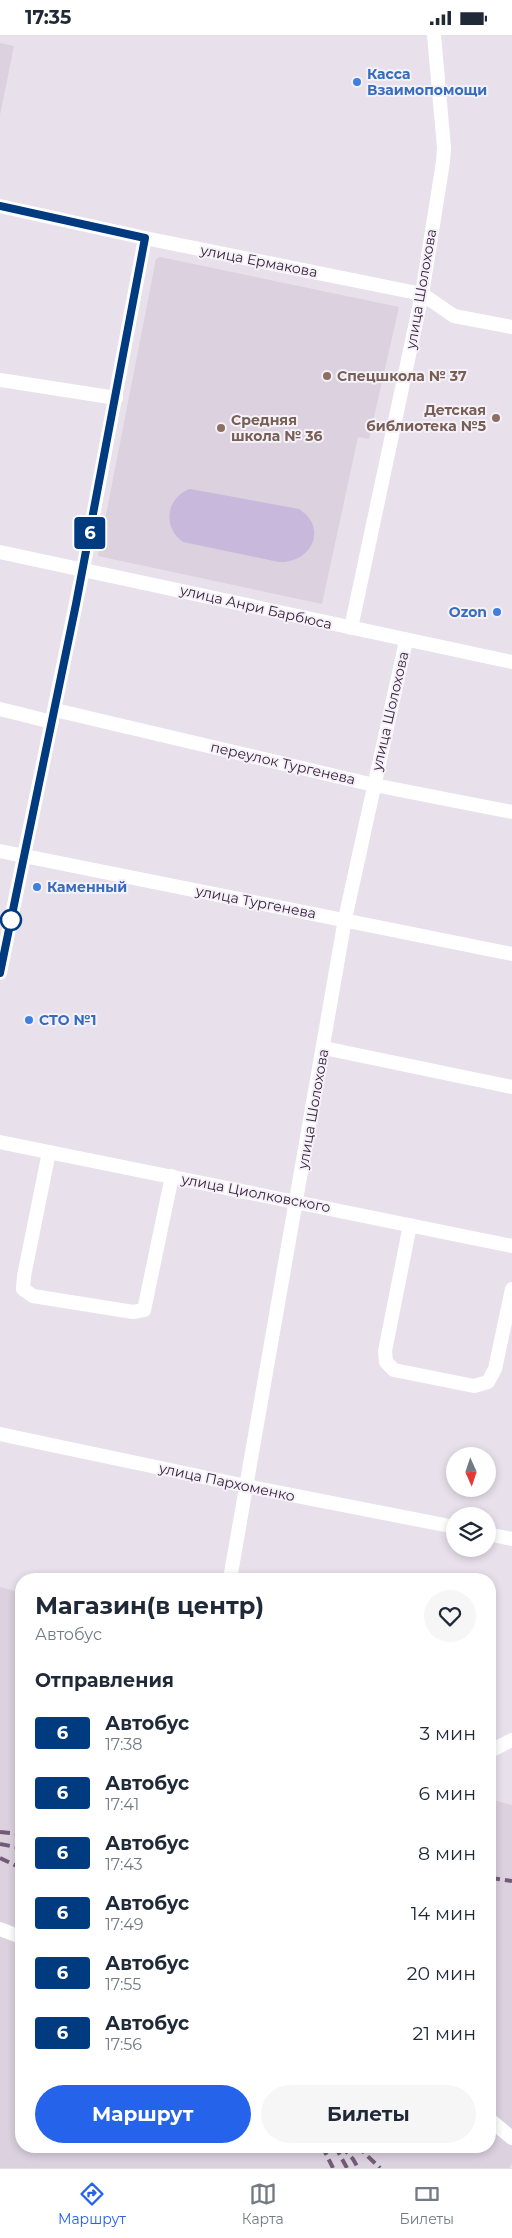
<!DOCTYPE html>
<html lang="ru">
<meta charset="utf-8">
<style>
:root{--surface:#fff;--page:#f6f6f7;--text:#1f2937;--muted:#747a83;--line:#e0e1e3;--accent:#2563eb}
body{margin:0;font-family:Montserrat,sans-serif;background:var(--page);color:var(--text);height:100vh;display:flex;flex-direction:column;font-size:19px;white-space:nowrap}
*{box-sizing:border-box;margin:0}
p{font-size:16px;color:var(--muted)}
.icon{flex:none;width:28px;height:28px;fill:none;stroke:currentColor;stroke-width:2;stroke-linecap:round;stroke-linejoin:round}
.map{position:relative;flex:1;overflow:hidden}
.side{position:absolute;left:15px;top:1538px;width:481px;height:580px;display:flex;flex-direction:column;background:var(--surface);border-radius:20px;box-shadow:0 2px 8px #0003}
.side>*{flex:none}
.badge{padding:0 10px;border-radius:4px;font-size:18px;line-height:32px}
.needle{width:32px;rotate:177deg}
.fabs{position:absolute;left:446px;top:1412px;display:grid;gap:10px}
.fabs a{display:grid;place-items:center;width:50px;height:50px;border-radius:50%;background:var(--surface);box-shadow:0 2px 8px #0003;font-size:25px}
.map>.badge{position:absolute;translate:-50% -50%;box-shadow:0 0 0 2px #fff}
h2{padding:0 20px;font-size:19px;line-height:45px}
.round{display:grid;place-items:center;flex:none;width:52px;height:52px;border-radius:26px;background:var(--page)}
.head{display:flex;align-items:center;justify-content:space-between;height:85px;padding:0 20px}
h1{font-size:24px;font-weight:700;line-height:38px}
.button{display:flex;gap:10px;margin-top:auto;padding:10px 20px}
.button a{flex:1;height:58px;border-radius:30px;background:var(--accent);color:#fff;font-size:20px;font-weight:700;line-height:58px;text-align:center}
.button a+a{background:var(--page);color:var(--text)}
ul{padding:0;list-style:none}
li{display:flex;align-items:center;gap:15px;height:60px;padding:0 20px}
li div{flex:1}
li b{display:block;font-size:19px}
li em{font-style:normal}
li .badge{min-width:55px;font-weight:700;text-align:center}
.status{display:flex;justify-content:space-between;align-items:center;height:35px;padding:0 25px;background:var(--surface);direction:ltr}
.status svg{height:14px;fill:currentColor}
.tab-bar{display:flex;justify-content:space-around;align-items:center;height:70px;border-top:1px solid var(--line);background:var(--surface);font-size:14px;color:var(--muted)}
.tab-bar a{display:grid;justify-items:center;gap:2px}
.tab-bar .selected{color:var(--accent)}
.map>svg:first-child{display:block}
</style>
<div class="status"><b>17:35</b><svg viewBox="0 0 49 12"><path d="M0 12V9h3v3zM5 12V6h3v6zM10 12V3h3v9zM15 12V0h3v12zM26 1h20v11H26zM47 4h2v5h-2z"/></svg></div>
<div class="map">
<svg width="512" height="2133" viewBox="0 0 512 2133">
<rect width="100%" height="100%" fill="#e8e0eb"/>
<!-- built -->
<g fill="#dbd1df">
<path d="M0,8L14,11L0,80Z"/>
<path d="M160,222L399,272L369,404L358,402L322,569L98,521L156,224Z"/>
<path d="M0,1552L21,1558V2111H490V1764L512,1770V2128L509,2133H0Z"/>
</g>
<!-- green -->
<path fill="#c8b9dc" d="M190,454L299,474C329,493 311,528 279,527L183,507C162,493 166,462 190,454Z"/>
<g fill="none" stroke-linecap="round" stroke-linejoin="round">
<!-- minor -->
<g stroke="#fff" stroke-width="14">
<path d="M0,171L145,203L422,259L454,281L512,292"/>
<path d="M0,345L116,363"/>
<path d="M0,517L512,627"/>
<path d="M351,593L422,259L443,127L444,113L434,0"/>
<path d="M0,674L52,687"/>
<path d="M55,675L374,750L512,777"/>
<path d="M0,816L512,919"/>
<path d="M0,938L83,534L145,203"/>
<path d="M324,1013L512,1052"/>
<path d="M0,1107L512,1211"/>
<path d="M49,1117L24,1241L23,1254L33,1261L133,1277L144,1275L172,1141"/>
<path d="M410,1190L385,1316L386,1327L394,1335L474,1351L488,1347L495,1334L512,1254"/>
<path d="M0,1399L246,1451L455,1492"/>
<path d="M488,1499L512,1504"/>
<path d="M230,1544L345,884L406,606"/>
<path d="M490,1716L512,1705"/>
<path d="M0,1894L21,1902"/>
<path d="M490,2085L512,2103"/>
</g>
<!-- rail -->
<g stroke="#735b77" stroke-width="4" stroke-dasharray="10 5" stroke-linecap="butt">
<path d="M0,1797L21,1799"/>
<path d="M0,1809L21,1813"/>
<path d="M0,1823L21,1833"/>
<path d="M490,1843L512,1846"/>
<path d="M322,2111L333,2133"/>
<path d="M335,2111L347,2133"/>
<path d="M341,2111L353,2124L358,2133"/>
<path d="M357,2111L380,2133"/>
</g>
</g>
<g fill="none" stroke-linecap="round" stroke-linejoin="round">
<!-- line casing -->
<g stroke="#fff" stroke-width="11">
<path id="line" d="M0,171L145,203L76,569L0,938"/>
</g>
<!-- line -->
<use href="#line" stroke="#003b80" stroke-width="8"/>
</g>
<!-- markers -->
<g fill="#3f7fe0" stroke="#f5f1f8" stroke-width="2">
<circle cx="357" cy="47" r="5"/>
<circle cx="497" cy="577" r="5"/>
<circle cx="37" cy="852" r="5"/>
<circle cx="29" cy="985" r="5"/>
</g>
<g fill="#8d6e63" stroke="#f5f1f8" stroke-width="2">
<circle cx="327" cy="341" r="5"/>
<circle cx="496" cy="383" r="5"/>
<circle cx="221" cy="393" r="5"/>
</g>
<circle fill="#fff" stroke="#003b80" stroke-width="2.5" cx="11" cy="885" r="10"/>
<g text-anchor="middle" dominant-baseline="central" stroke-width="4" stroke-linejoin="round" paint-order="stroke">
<!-- shop labels -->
<g font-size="14" font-weight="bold" fill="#366cbe" stroke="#f5f1f8" text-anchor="start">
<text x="367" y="39">Касса<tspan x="367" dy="16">Взаимопомощи</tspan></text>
<text x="487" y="577" text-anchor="end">Ozon</text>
<text x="47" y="852">Каменный</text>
<text x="39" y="985">СТО №1</text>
</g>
<!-- street labels -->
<g font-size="14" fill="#38213b" stroke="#f5f1f8">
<text transform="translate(259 226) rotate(11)">улица Ермакова</text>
<text transform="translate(421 254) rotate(-80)">улица Шолохова</text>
<text transform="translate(256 572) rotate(13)">улица Анри Барбюса</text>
<text transform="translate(390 676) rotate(-77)">улица Шолохова</text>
<text transform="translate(283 728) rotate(13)">переулок Тургенева</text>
<text transform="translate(256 867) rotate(11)">улица Тургенева</text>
<text transform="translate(313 1074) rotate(-80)">улица Шолохова</text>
<text transform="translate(256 1158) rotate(11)">улица Циолковского</text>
<text transform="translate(227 1447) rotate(12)">улица Пархоменко</text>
</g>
<!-- education labels -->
<g font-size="14" font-weight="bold" fill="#785e54" stroke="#f5f1f8" text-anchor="start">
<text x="337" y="341">Спецшкола № 37</text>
<text x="486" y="375" text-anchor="end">Детская<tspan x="486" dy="16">библиотека №5</tspan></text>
<text x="231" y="385">Средняя<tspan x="231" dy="16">школа № 36</tspan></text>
</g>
</g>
</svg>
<div class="fabs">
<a><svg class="needle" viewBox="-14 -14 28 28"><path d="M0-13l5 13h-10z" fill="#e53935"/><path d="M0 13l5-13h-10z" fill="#747a83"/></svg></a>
<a><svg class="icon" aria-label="layers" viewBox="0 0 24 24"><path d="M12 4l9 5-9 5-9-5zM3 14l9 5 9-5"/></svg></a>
</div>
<b class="badge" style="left:90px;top:498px;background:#003b80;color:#fff">6</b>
<section class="side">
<div class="head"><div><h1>Магазин(в центр)</h1><p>Автобус</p></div><a class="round"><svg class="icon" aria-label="heart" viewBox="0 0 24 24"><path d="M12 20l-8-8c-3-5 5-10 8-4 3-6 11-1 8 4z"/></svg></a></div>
<h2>Отправления</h2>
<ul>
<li><span class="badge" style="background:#003b80;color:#fff">6</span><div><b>Автобус</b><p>17:38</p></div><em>3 мин</em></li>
<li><span class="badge" style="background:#003b80;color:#fff">6</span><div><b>Автобус</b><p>17:41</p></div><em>6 мин</em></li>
<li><span class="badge" style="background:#003b80;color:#fff">6</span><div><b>Автобус</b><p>17:43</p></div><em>8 мин</em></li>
<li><span class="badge" style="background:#003b80;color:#fff">6</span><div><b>Автобус</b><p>17:49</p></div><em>14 мин</em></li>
<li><span class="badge" style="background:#003b80;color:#fff">6</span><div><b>Автобус</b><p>17:55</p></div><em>20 мин</em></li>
<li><span class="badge" style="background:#003b80;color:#fff">6</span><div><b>Автобус</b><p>17:56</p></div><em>21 мин</em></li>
</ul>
<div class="button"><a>Маршрут</a><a>Билеты</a></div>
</section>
</div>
<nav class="tab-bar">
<a class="selected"><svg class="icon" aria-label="directions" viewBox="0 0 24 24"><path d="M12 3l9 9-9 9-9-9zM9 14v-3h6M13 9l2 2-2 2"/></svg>Маршрут</a>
<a><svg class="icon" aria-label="map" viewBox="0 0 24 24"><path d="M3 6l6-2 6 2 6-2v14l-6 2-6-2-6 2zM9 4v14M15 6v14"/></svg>Карта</a>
<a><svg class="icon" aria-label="tickets" viewBox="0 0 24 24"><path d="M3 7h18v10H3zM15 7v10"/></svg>Билеты</a>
</nav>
